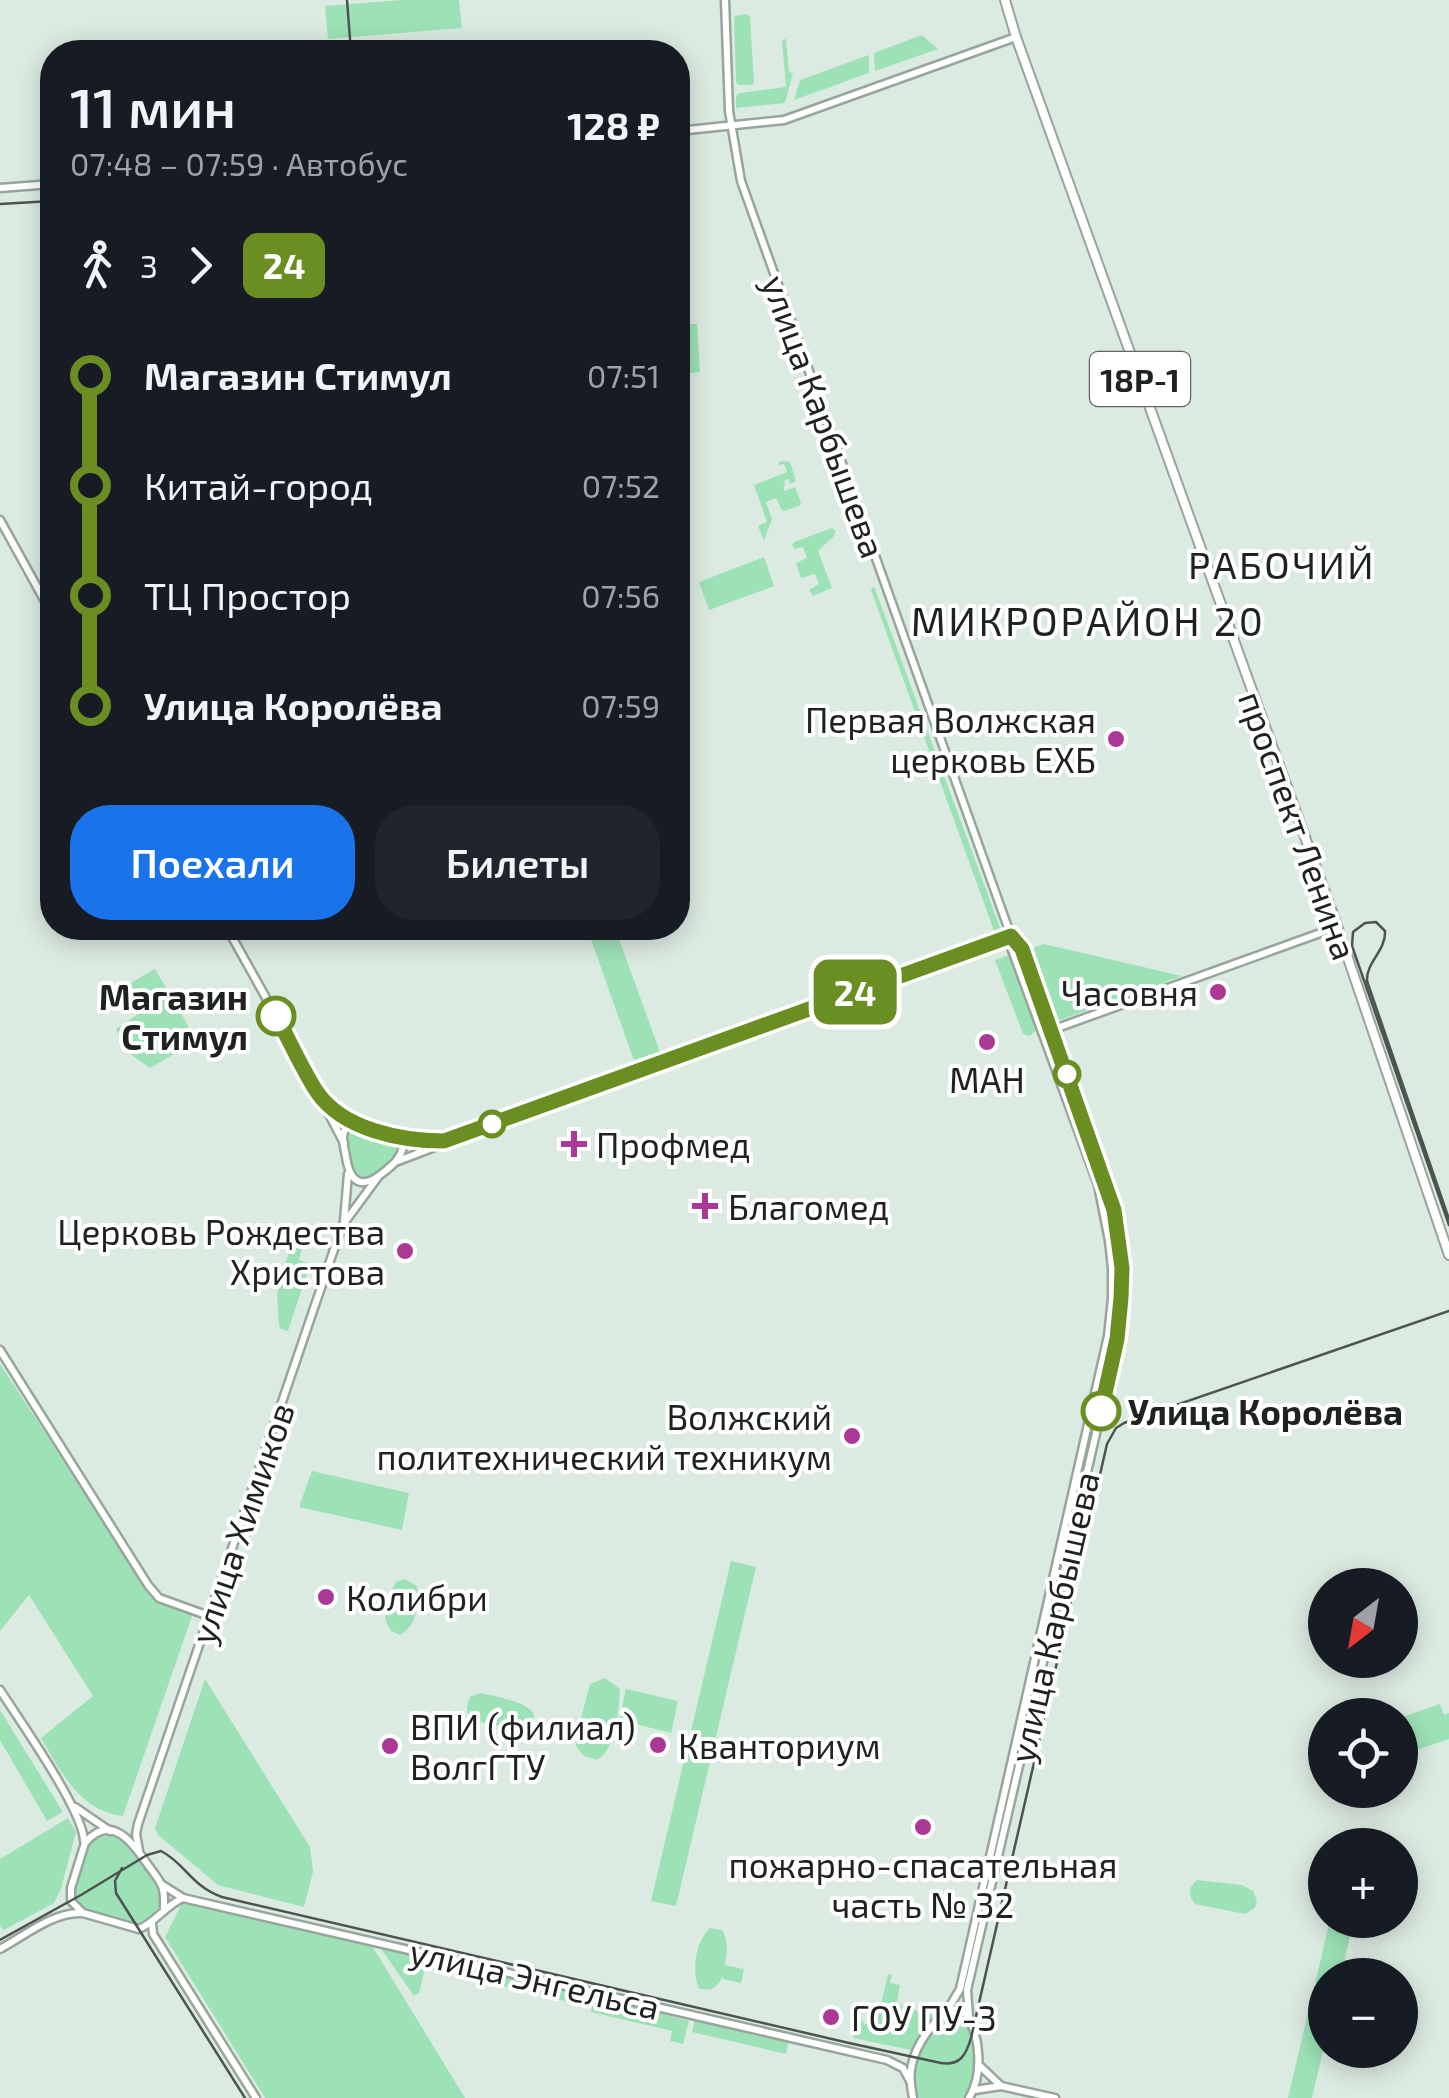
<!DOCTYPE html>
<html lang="ru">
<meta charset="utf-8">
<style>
:root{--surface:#171b24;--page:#20242c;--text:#f1f3f6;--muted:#9ea1a6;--accent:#1a73e8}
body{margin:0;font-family:"Exo 2",sans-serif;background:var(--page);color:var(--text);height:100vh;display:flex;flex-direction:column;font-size:38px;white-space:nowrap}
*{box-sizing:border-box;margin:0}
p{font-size:32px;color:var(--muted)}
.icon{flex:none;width:55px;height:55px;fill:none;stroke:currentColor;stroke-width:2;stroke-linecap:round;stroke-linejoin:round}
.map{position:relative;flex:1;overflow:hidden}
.sheet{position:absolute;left:40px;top:40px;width:650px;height:900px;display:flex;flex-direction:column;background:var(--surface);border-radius:40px;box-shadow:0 5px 25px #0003}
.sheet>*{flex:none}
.badge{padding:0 20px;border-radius:15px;font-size:35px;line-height:65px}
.needle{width:65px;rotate:211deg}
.tools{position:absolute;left:1308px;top:1568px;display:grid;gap:20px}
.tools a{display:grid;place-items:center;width:110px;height:110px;border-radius:50%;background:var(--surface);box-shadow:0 5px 25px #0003;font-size:50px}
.map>.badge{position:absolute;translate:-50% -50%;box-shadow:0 0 0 5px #fff}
.legs{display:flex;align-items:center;gap:15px;height:110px;padding:0 30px;font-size:32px}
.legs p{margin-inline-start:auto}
.head{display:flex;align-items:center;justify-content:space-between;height:170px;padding:0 30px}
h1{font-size:55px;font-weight:600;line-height:75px}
.primary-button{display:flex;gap:20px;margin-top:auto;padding:20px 30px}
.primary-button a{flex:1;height:115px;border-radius:40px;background:var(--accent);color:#fff;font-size:40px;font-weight:600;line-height:115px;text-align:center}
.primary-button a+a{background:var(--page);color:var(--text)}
ul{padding:0 30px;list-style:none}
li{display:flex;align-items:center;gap:35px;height:110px;font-size:38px}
li i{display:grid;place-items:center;width:15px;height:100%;margin:0 12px;background:currentColor}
li i::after{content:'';width:25px;height:25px;margin:-12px;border:8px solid;border-radius:50%;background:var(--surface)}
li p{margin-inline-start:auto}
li:first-child i{background:linear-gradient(#0000 50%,currentColor 0)}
li:last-child i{background:linear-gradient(currentColor 50%,#0000 0)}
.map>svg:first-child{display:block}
</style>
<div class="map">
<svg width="1449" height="2098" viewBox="0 0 1449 2098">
<rect width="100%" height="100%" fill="#dcebe1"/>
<!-- green -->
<g fill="#9de2b7">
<path d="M402,0H459L462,28L328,39L325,6Z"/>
<path d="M747,14L750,17L754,82L752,85H738L736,82L734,18L735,16Z"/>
<path d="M922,35L938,49L875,71L874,53Z"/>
<path d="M786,39L789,72L793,73L785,103L736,108V96L739,93L786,87L782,40Z"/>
<path d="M869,55V73L794,100L800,80Z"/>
<path d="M678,299L683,301L685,324H697L700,372L678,375Z"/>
<path d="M784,461L790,462L796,481L790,484L789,479L784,481L785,486L783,487L785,491L795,487L801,503L799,506L784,511L781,509L776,498L766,502L772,519L764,541L758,526L767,522L754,485L787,472L784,464L779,465V462Z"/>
<path d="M832,528L836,531L834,536L818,551L832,588L813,596L809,590L819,584L815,574L801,578L796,563L807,558L803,547L794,549L792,545L794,542Z"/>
<path d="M764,557L774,586L709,610L699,582Z"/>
<path d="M874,586L1001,930L998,934L994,931L871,590Z"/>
<path d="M587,928H615L661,1055C651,1059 643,1066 633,1058Z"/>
<path d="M1044,944L1182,976L1055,1022L1028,950Z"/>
<path d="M1009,955L1036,1026V1030L1030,1036L1023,1034L995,960Z"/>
<path d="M155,969L197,1041L150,1068L130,1054L116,1029L140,1013L126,989L129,984Z"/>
<path d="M357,1128L395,1141L400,1148C395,1161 374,1179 360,1179C350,1169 345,1144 350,1131Z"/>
<path d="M291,1244L302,1248L299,1260L310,1264L288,1331L281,1329L279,1325L277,1295Z"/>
<path d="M0,1364L155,1599L193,1613L123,1816C80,1811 61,1772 41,1738L93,1696L29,1595L0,1631Z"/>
<path d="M312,1471L409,1493L402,1530L299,1507Z"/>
<path d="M731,1561L756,1567L676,1906L651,1901Z"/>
<path d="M405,1579L417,1586C420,1602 416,1629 399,1635L390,1630L385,1618L392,1590L396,1582Z"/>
<path d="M605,1678L620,1689C619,1710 616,1749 597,1760L584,1756L576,1746V1737L590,1684Z"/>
<path d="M205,1679L310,1847L313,1872L304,1907L218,1885L158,1835L155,1828Z"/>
<path d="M626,1689L678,1701L671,1733L619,1720Z"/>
<path d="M481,1693C498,1697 562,1708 520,1731L472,1720C465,1711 466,1705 471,1696Z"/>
<path d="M1440,1704L1444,1715L1449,1713V1739L1414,1751L1402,1717Z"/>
<path d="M0,1710L63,1812L47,1821L0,1740Z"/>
<path d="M68,1818L76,1832L61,1889L54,1903L4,1930L0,1926V1859Z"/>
<path d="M111,1836C117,1837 120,1838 126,1841C136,1849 163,1892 160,1904C157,1914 145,1920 136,1924L82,1908L73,1896L89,1843L95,1837Z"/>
<path d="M1197,1880L1242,1885L1253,1891L1257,1901L1255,1908L1245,1914L1195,1904C1188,1895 1188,1887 1197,1880Z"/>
<path d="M183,1901L371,1944L465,2098H265L165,1937Z"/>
<path d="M1330,1920H1354L1341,1975H1325V2042L1312,2098H1288Z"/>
<path d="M710,1928L722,1930C729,1941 727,1952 725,1965L744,1969L741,1983L723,1979V1976C717,1987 712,1993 699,1988C691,1970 696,1941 710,1928Z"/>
<path d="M379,1946L495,1973L493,1983L425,1968L419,1993L414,1996Z"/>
<path d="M501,1974L591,1996L589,2007L499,1985Z"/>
<path d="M888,1974L892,1975L890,1983L900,1985L897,2002L901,2004V2006L935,2016L911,2050L853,2038L858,2021L864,2022V2024L876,2026Z"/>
<path d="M594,1996L689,2021L683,2044L670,2041L672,2031L591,2012Z"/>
<path d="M950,2015C957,2015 960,2013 965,2019C974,2029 976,2071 972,2084C970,2088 966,2094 963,2098H919C917,2090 914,2080 915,2072C915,2053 935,2027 950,2015Z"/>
<path d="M695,2019L789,2041L786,2054L692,2032Z"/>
</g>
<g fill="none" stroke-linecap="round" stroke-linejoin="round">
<!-- secondary casing -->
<g stroke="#97a59b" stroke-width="11">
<g id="secondary">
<path d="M725,0L729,111L741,181L1011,936L1012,950L1098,1185L1109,1241L1112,1268V1299L1108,1336L960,1989L947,2011"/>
<path d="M678,131L784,120L1016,37"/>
<path d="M0,188L52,184"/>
<path d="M0,520L52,614"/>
<path d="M227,928L294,1048L344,1143"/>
<path d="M1046,1032L1337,927"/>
<path d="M323,1099C355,1128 397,1141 440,1141"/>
<path d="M356,1123C350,1125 346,1125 344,1132C341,1139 345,1150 346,1157C350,1182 361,1191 384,1172C394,1164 400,1159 403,1147L395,1136"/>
<path d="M398,1161L587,1089L1011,936"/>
<path d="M344,1221L348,1174"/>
<path d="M0,1350L148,1585L159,1598L209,1616"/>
<path d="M0,1690C20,1721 83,1810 84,1841"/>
<path d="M75,1807L110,1831"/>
<path d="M139,1851L136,1834L138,1824L342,1226L378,1177"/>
<path d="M161,1884L183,1898L887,2060L903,2068L910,2081"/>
<path d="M164,1911C164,1902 165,1894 162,1886C159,1879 153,1872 148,1865C133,1843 111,1812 85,1843L71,1888V1901L83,1913L139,1929C156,1922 166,1905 183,1898"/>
<path d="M152,1923L153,1934L256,2098"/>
<path d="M0,1949C24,1936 53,1912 81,1913"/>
<path d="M969,2017L967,1990L1097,1429L1117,1339L1121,1298V1268L1115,1211L1022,949L1011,936"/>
<path d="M980,2066L1000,2085"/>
<path d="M975,2090L1001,2086L1055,2098"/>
<path d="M913,2098C911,2086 909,2076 912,2064C916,2045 935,2017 952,2009L965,2013C981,2035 983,2075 969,2098"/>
</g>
</g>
<!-- primary casing -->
<g stroke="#97a59b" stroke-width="12">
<path id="primary" d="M1005,0L1016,37L1335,920L1449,1255"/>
</g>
<!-- secondary -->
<use href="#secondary" stroke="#fff" stroke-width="6"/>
<!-- primary -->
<use href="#primary" stroke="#fff" stroke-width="8"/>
<!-- tram -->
<g stroke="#4d5450" stroke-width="2.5">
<path d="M347,0L351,52"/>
<path d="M678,161V165"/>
<path d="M0,204L52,201"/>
<path d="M1449,1219L1367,981C1366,962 1386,951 1385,931L1376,922L1365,923L1353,932L1352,946L1449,1225"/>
<path d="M122,1868L115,1881L116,1893L245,2098"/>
<path d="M0,1940L81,1895L147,1855L161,1851C185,1863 192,1887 222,1897L849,2043L941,2063C960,2066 966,2055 971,2038L1107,1444L1116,1428L1124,1423L1449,1311"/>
</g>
</g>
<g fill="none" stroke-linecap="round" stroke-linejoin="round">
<!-- line-1 casing -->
<g stroke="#fff" stroke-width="22">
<path id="line-1" d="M276,1016C290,1041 302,1069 317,1092C343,1130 402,1141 444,1141L1011,936L1022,949L1114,1210L1122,1268L1121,1298L1117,1339L1101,1411"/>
</g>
<!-- line-1 -->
<use href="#line-1" stroke="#6b8e23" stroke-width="15"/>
</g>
<!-- markers -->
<g fill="#aa3894" stroke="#fff" stroke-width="4">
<circle cx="1116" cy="739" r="10"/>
<circle cx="1218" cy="992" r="10"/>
<circle cx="987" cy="1042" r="10"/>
<path d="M569 1129h10v10h10v10h-10v10h-10v-10h-10v-10h10z"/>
<path d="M700 1191h10v10h10v10h-10v10h-10v-10h-10v-10h10z"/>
<circle cx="405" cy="1251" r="10"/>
<circle cx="852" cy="1436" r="10"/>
<circle cx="326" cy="1597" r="10"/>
<circle cx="658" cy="1745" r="10"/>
<circle cx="390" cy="1746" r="10"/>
<circle cx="923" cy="1827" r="10"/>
<circle cx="831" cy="2017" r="10"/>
</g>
<g fill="#fff" stroke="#6b8e23" stroke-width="5">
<circle cx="276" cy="1016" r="18"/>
<circle cx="1067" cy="1074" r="12"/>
<circle cx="492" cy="1124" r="12"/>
<circle cx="1101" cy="1411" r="18"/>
</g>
<g text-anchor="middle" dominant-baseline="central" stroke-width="8" stroke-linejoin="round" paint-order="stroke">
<!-- shield labels -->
<rect fill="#fff" stroke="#626563" stroke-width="2.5" x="1090" y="352" width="100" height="54" rx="8"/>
<g font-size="32" font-weight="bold" fill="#1e2320">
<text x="1140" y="379">18Р-1</text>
</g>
<!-- street labels -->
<g font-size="35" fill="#1e2320" stroke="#fff">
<text transform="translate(825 416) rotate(70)">улица Карбышева</text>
<text transform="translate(1299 825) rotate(70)">проспект Ленина</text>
<text transform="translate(241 1523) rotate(-71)">улица Химиков</text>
<text transform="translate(1053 1617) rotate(-77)">улица Карбышева</text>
<text transform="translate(535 1978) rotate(13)">улица Энгельса</text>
</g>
<!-- poi labels -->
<g font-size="35" fill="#1e2320" stroke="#fff" text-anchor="start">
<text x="1096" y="719" text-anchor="end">Первая Волжская<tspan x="1096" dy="40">церковь ЕХБ</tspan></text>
<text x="1198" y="992" text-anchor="end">Часовня</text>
<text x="987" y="1079" text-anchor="middle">МАН</text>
<text x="596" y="1144">Профмед</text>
<text x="728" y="1206">Благомед</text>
<text x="385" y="1231" text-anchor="end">Церковь Рождества<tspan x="385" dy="40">Христова</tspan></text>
<text x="832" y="1416" text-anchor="end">Волжский<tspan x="832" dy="40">политехнический техникум</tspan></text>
<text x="346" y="1597">Колибри</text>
<text x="410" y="1726">ВПИ (филиал)<tspan x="410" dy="40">ВолгГТУ</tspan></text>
<text x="678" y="1745">Кванториум</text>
<text x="923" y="1864" text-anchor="middle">пожарно-спасательная<tspan x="923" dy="40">часть № 32</tspan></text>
<text x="851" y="2017">ГОУ ПУ-3</text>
</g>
<!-- stop labels -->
<g font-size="35" font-weight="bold" fill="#1e2320" stroke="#fff" text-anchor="end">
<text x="248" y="996">Магазин<tspan x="248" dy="40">Стимул</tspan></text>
<text x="1128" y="1411" text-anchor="start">Улица Королёва</text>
</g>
<!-- neighbourhood labels -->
<g font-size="38" letter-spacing="2.5" fill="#1e2320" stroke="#fff">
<text x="1282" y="564">РАБОЧИЙ</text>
</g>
<!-- quarter labels -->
<g font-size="40" letter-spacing="2.5" fill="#1e2320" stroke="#fff">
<text x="1088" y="620">МИКРОРАЙОН 20</text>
</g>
</g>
</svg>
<div class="tools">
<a><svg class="needle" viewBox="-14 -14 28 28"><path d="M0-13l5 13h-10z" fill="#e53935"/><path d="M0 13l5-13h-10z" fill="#9ea1a6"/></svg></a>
<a><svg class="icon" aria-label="locate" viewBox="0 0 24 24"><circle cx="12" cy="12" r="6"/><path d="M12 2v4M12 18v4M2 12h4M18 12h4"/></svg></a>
<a>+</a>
<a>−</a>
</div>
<b class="badge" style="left:855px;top:992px;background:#6b8e23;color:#fff">24</b>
<section class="sheet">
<div class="head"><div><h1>11 мин</h1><p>07:48 – 07:59 · Автобус</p></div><b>128 ₽</b></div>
<div class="legs"><svg class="icon" aria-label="walk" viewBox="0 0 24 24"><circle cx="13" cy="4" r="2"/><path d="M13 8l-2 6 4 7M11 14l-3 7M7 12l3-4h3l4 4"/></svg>3<svg class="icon" aria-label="forward" viewBox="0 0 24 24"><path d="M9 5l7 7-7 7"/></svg><b class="badge" style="background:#6b8e23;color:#fff">24</b></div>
<ul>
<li><i style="color:#6b8e23"></i><b>Магазин Стимул</b><p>07:51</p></li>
<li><i style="color:#6b8e23"></i><span>Китай-город</span><p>07:52</p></li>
<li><i style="color:#6b8e23"></i><span>ТЦ Простор</span><p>07:56</p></li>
<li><i style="color:#6b8e23"></i><b>Улица Королёва</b><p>07:59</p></li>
</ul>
<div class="primary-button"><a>Поехали</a><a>Билеты</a></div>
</section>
</div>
